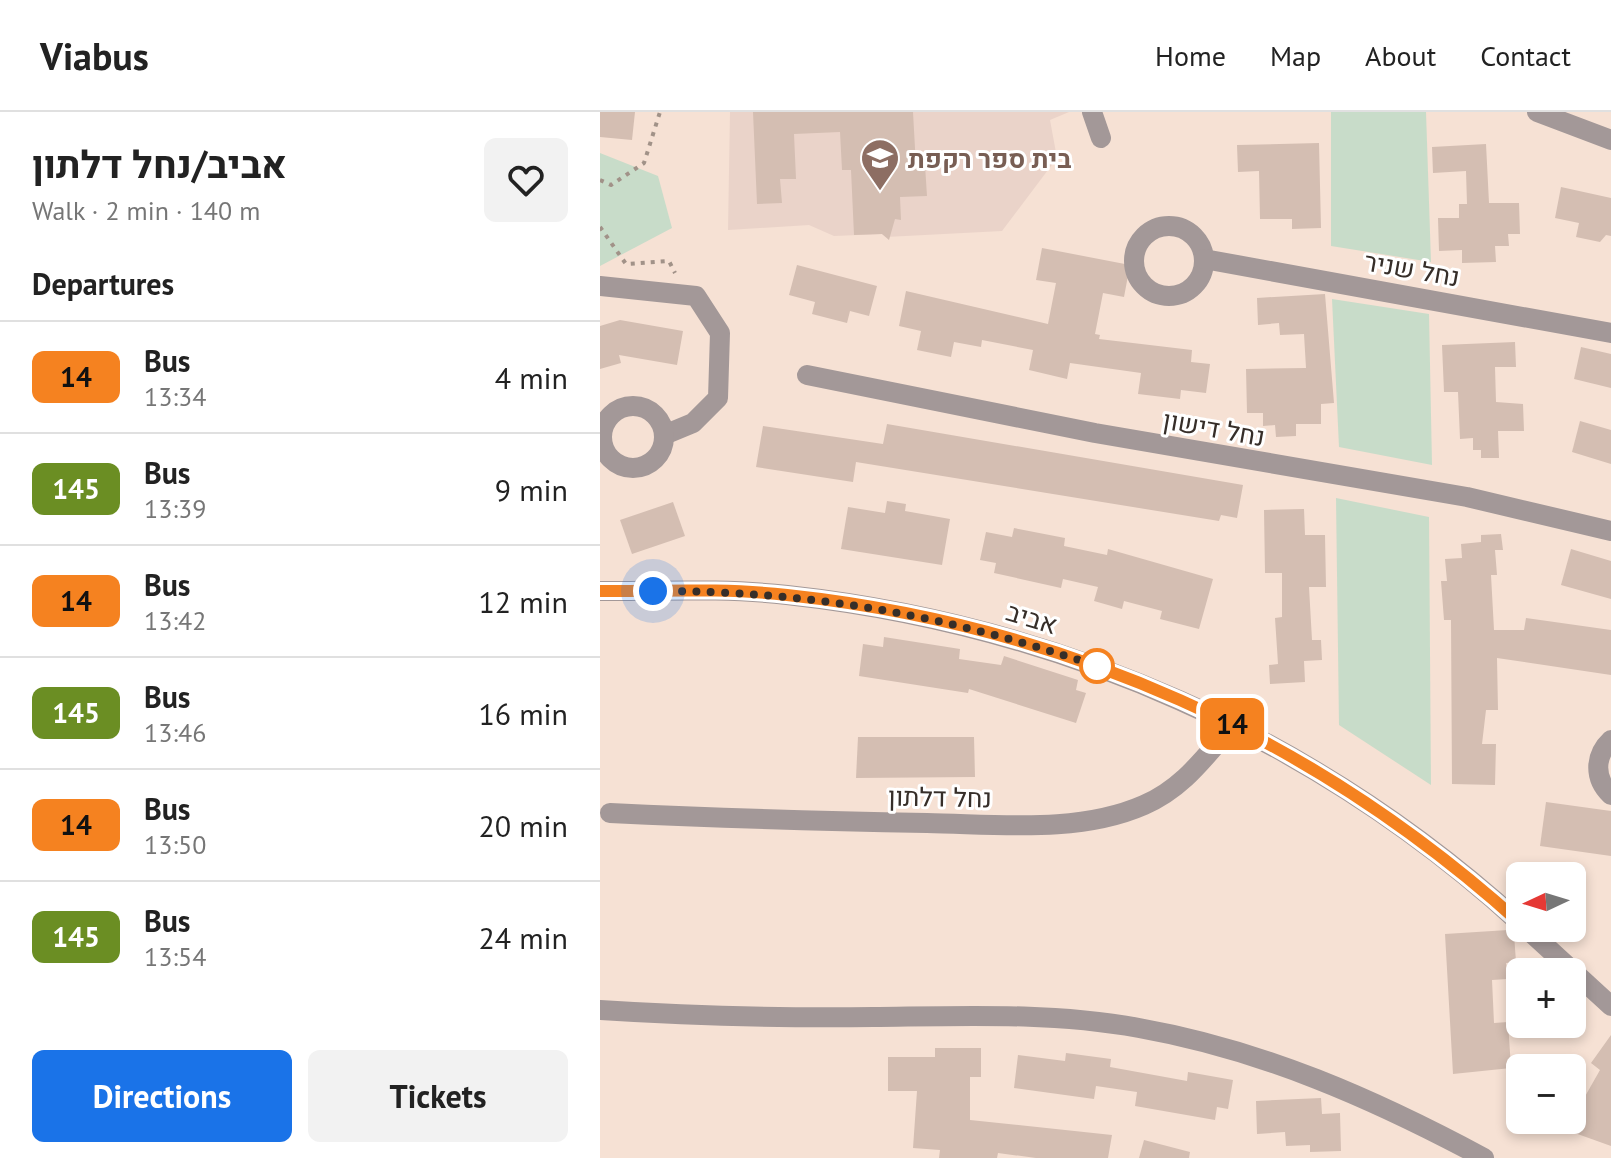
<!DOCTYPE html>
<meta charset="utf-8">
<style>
:root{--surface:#fff;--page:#f2f2f2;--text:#222;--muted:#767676;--line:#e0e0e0;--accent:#1a73e8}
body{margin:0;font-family:"PT Sans",Heebo,sans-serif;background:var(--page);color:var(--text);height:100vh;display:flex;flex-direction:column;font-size:30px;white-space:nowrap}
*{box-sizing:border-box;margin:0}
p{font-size:26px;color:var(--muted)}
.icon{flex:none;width:44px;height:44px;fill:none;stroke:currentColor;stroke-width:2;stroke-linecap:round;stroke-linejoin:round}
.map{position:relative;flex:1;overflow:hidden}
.details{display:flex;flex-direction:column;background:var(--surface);width:600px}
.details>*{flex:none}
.badge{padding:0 16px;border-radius:12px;font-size:28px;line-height:52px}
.needle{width:52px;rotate:266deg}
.buttons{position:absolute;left:906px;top:750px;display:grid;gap:16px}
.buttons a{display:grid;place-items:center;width:80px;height:80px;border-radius:12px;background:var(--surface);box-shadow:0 4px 12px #0003;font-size:40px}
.you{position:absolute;width:40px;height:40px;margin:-20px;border:6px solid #fff;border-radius:50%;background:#1a73e8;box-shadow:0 0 0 12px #1a73e833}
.map>.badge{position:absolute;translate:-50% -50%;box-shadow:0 0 0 4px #fff}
h2{padding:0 32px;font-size:30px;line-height:72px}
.round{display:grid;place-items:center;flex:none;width:84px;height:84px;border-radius:12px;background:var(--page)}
.headline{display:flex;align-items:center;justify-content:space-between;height:136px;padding:0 32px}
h1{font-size:38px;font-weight:700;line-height:60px}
.button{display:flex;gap:16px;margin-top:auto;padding:16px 32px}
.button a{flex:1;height:92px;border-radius:12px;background:var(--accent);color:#fff;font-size:32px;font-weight:700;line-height:92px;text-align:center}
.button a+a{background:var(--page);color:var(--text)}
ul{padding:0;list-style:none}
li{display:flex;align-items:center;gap:24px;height:112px;padding:0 32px;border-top:2px solid var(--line)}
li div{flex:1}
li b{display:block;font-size:30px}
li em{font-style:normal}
li .badge{min-width:88px;font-weight:700;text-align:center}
header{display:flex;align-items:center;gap:48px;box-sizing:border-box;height:112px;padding:0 40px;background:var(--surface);border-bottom:2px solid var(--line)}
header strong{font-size:38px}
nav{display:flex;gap:44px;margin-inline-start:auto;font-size:28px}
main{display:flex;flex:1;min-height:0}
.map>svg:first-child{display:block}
</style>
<header>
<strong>Viabus</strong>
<nav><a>Home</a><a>Map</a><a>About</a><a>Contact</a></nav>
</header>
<main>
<section class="details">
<div class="headline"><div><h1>אביב/נחל דלתון</h1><p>Walk · 2 min · 140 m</p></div><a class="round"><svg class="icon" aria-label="heart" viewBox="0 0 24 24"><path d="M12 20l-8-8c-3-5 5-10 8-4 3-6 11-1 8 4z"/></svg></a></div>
<h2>Departures</h2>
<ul>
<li><span class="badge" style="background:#f58220;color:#111">14</span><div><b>Bus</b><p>13:34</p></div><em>4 min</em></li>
<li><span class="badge" style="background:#6b8e23;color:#fff">145</span><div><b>Bus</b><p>13:39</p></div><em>9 min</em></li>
<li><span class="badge" style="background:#f58220;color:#111">14</span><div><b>Bus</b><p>13:42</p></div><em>12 min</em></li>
<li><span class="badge" style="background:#6b8e23;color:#fff">145</span><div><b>Bus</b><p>13:46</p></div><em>16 min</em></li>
<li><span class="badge" style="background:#f58220;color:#111">14</span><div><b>Bus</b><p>13:50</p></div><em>20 min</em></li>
<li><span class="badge" style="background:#6b8e23;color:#fff">145</span><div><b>Bus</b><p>13:54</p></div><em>24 min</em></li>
</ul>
<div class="button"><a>Directions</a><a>Tickets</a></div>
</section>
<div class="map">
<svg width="1011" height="1046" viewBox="0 0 1011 1046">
<rect width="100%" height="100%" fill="#f6e1d4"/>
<!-- education -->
<path fill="#ead3c9" d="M130,0H469L450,8L457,46L402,119L286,125L282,122L234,124L209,113L128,118Z"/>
<!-- green -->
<g fill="#c8dcc9">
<path d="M731,0H826L831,150L731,134Z"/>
<path d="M0,41L58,64L72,116L0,154Z"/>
<path d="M732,187L829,202L832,353L739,335Z"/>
<path d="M736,386L829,405L831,673L739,613Z"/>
</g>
<!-- building -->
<g fill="#d4beb2">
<path d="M0,0H35L32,28L0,25Z"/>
<path d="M153,0H313L316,54L325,53L327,84L300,85L301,108L295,107L289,128L282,122L254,123L251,58H242L240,20L194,22L196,67H180L182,91L157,92Z"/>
<path d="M719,31L721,116L692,117V107H660L659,59L638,60L637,33Z"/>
<path d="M886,32L889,91H919L920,122H908L909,134H895L896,150L862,151V138L839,139L838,106H859V92H867L866,59L833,61L832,35Z"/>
<path d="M961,75L1011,86V124L1006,123L1000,130L976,125L979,111L955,106Z"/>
<path d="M442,136L530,153L524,185L503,181L495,222L500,223L499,227L592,238L591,250L610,252L606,281L581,278L580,287L538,282L541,261L470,251L467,267L429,258L433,238L382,228L381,235L354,230L351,245L317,238L321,219L299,214L306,179L448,212L456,171L436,168Z"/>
<path d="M197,153L277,174L269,204L250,199L247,211L212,202L215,190L189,183Z"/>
<path d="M725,182L734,291L721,292V312H696V324L676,325L675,313L663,314V301H647L646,257L706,256L704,222L680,223L679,211L658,213L657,186Z"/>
<path d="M20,208L83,219L77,253L19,243L21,251L0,257V214Z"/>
<path d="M915,230L916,255H895L896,290L923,292L924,319H898L899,346H881V338H873V326L860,327L858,280H844L842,233Z"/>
<path d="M981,235L1011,242V276L974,267Z"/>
<path d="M980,309L1011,318V352L972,340Z"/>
<path d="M287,312L643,373L637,406L621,403L619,409L256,350L253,370L156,355L163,314L283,332Z"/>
<path d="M287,389L306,392L305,399L350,407L342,453L241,437L248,395L285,401Z"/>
<path d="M73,390L85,424L32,442L20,408Z"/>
<path d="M704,397L705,423H725L726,475H709L712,528H721L722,548L704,549L705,570L670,572L669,553L678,552L675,506L682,505V461H665L664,398Z"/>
<path d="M414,416L465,426L464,434L507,443L508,437L613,467L599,517L560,507L562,499L524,489L522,497L494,489L498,475L463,467L461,476L394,461L396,451L380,448L386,420L412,425Z"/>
<path d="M901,422L903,438H895L897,463H891L894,518H924L926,506L1011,518V563L897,546L898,598H886L882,632H896L895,673L852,672L851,508H844L841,469H847L845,447L862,446L861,432L881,430V423Z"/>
<path d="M971,437L1011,449V487L961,473Z"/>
<path d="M284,525L360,537L359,547L401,553L404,544L478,568L476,578L486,581L476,611L369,577L368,581L259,564L263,532L283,535Z"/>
<path d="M258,625H374L375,665L256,666Z"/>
<path d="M946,690L1011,699V744L940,734Z"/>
<path d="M908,818L914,822L916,850L906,851L907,867L892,868L894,911L908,910L911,956L853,962L845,822Z"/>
<path d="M1011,923V1034L972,1020V992L979,995L1000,958L991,951Z"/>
<path d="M335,936H381V965H370V1008L512,1023L508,1046H436L398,1041L397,1046H339L340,1038L313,1036L317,979H288V945H335Z"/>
<path d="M466,941L511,947L510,955L587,969L588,960L633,968L628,997L617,995L615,1008L535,994L537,980L496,974L494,987L414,976L418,943L465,949Z"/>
<path d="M721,986L722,1002L740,1001L741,1039L710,1040V1033L686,1034L685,1020L657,1022L656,989Z"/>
<path d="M544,1028L590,1040L589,1046H539Z"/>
</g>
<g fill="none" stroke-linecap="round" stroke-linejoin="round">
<!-- path -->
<g stroke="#a19288" stroke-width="4" stroke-dasharray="4 6" stroke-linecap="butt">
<path d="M0,68L11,73L44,51L60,0"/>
<path d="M0,115L26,152L69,149L75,161"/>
</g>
<!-- street -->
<g stroke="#a39898" stroke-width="20">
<path d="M492,0L501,26"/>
<path d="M937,0L1011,28"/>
<circle cx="569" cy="149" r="35"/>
<path d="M604,147L1011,221"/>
<path d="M0,174L96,184L120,221L118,286L93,311L64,323"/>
<path d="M207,263L495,321L867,385L1011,419"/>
<circle cx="33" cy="325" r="31"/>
<path d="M0,479C62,479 126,476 187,483C461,513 716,625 920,811"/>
<path d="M1011,628C994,644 994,667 1011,683"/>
<path d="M10,701C116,706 221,709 327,711C397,712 478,722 544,693C584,676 606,643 634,612"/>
<path d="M926,816L1011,894"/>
<path d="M0,898C91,904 182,906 273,905C362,904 451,900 539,916C663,938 774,987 884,1046"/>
</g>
</g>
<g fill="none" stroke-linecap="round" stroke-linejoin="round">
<!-- line casing -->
<g stroke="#fff" stroke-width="18">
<path id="line" d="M0,479C62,479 126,476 187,483C465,513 713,624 920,811"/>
</g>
<!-- line -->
<use href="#line" stroke="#f58220" stroke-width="12"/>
<!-- walk -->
<path stroke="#362e29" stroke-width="8" stroke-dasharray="0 14.4" d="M53,479C213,479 345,503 497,554"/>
</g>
<!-- icons -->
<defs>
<g id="school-pin" transform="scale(2)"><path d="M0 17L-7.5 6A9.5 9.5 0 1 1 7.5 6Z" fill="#8d6e63" stroke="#fff"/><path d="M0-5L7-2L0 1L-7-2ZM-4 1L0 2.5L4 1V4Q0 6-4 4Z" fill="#fff"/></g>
</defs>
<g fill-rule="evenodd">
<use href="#school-pin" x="280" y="46"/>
</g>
<!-- markers -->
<circle fill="#fff" stroke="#f58220" stroke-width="4" cx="497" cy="554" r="16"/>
<g text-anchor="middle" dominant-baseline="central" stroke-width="6" stroke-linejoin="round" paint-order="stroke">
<!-- education labels -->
<g font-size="26" font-weight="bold" fill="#785e54" stroke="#fff" text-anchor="start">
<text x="308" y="46">בית ספר רקפת</text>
</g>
<!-- street labels -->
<g font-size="26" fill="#362e29" stroke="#fff">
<text transform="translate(812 157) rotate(10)">נחל שניר</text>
<text transform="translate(614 316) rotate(10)">נחל דישון</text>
<text transform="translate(432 506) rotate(17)">אביב</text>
<text transform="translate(340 685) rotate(1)">נחל דלתון</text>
</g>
</g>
</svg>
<div class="buttons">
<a><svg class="needle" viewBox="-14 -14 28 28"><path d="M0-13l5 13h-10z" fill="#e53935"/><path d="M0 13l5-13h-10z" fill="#767676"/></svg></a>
<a>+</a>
<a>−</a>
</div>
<div class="you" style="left:53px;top:479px"></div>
<b class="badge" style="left:632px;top:612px;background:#f58220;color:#111">14</b>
</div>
</main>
